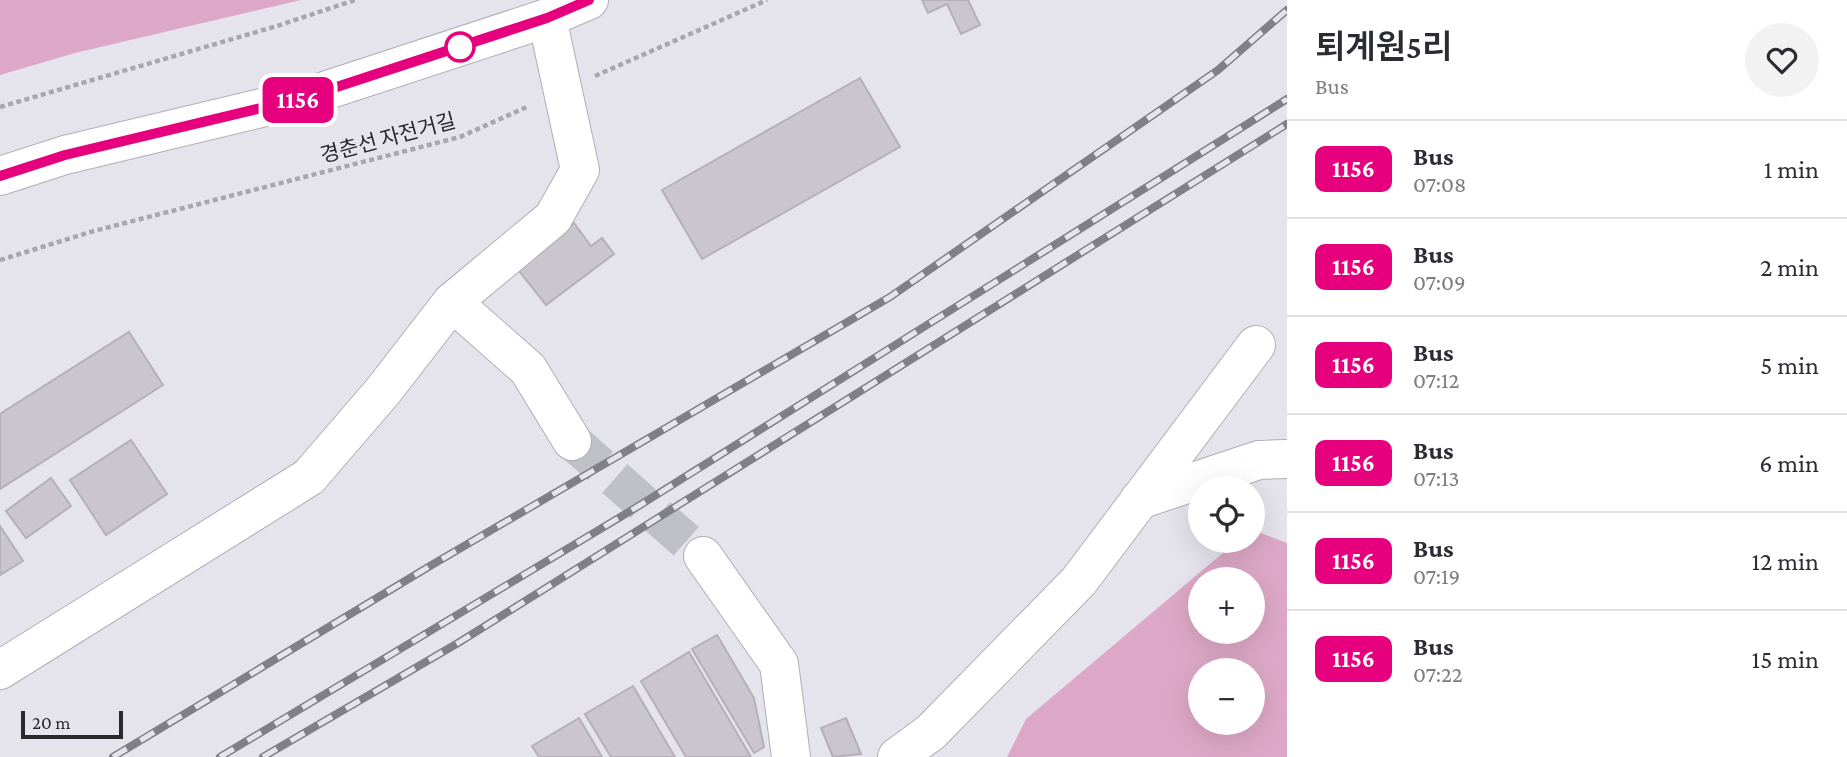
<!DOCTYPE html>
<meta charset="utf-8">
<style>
:root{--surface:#fff;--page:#f2f2f3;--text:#2b2b33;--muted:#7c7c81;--line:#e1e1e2}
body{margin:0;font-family:"Crimson Pro","Noto Sans KR",serif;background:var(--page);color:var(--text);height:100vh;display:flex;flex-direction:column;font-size:26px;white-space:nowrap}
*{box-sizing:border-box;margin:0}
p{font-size:23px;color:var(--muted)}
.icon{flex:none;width:38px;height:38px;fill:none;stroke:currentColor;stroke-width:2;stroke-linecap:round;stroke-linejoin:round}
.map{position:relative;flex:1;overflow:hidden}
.panel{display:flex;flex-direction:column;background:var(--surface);width:560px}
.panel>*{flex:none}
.badge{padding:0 14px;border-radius:10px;font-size:24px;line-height:46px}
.tools{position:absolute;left:1188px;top:476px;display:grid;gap:14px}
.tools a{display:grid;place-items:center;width:77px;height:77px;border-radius:50%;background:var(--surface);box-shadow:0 7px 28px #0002;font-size:35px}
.scale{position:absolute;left:21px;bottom:18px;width:102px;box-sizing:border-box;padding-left:7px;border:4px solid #29292c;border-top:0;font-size:19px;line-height:24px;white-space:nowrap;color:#29292c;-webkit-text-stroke:5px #e5e4ed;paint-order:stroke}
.map>.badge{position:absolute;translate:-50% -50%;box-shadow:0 0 0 4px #fff}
.round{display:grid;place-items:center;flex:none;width:74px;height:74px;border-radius:37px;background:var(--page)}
.head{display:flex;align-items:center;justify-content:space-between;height:119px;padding:0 28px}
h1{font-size:33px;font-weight:600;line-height:52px}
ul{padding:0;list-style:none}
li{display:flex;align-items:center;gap:21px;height:98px;padding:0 28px;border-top:2px solid var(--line)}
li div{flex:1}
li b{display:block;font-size:26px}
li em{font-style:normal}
li .badge{min-width:77px;font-weight:700;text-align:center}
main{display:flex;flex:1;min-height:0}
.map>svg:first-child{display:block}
</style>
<main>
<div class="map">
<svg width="1287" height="757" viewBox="0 0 1287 757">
<rect width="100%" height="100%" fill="#e5e4ed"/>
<!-- green -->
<g fill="#dda8c7" fill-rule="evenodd">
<path d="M0,0H301L75,53L0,75Z"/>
<path d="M1253,530L1287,543V757H1007L1026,719L1237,541H1253ZM1200,579H1253V632H1200ZM1200,670H1253V723H1200Z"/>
</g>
<!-- building -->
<g fill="#cbc6cd" stroke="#b5afb7" stroke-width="2">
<path d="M922,0H968L980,25L961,34L947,4L928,13Z"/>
<path d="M860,78L900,147L702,259L662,190Z"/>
<path d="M574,223L591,246L602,238L614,254L546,305L516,267Z"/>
<path d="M129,332L163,385L0,489V414Z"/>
<path d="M131,440L167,494L106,535L70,480Z"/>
<path d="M51,478L71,506L26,538L6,511Z"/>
<path d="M0,526L23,561L0,575Z"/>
<path d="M717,635L754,698L764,747L754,753L692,649Z"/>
<path d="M689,652L751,757H686L641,681Z"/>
<path d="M633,686L675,757H611L585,714Z"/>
<path d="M579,718L602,757H539L532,746Z"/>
<path d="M846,718L861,754L833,757L821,728Z"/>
</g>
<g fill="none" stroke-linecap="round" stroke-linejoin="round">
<!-- minor-tunnel -->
<path stroke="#bfbfc6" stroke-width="38" stroke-dasharray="38 19" stroke-linecap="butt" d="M572,441L703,556"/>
<!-- minor casing -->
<g stroke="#afaeb7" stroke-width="40">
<g id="minor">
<path d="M0,176L65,155L303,98L547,18L589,0"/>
<path d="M452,302L528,369L572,441"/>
<path d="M1139,500L1259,460L1287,459"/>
<path d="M703,556L779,664L791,757"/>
<path d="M0,670L309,477L383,391L452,302L553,218L580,170L547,18"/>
<path d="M897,757L931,732L1079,581L1256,345"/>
</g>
</g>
<!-- path -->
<g stroke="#a7a6ad" stroke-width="4.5" stroke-dasharray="5 3.5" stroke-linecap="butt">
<path d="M595,76L767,0"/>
<path d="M0,107L277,26L355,0"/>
<path d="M0,260L94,231L460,137L529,106"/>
</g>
<!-- minor -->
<use href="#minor" stroke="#fff" stroke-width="38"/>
<!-- rail casing -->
<g stroke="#807f85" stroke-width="8">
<g id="rail">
<path d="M113,757L430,566L890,297L1218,70L1287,10"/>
<path d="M220,757L637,507L1287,99"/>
<path d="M263,757L458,643L1287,124"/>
</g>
</g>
<!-- rail -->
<use href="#rail" stroke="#e5e4ed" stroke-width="5" stroke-dasharray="16" stroke-linecap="butt"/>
</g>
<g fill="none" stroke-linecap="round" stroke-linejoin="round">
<!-- line casing -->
<g stroke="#fff" stroke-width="16">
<path id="line" d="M0,176L65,155L303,98L547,18L589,0"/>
</g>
<!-- line -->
<use href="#line" stroke="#e6007e" stroke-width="10"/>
</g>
<!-- markers -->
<circle fill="#fff" stroke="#e6007e" stroke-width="3.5" cx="460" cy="47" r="14"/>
<g text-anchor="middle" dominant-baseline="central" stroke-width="6" stroke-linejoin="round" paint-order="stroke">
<!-- street labels -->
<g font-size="21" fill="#29292c" stroke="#e5e4ed">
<text transform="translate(388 138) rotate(-15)">경춘선 자전거길</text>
</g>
</g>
</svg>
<div class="tools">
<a><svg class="icon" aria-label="locate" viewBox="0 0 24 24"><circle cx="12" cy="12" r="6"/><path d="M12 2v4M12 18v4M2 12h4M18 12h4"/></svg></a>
<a>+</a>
<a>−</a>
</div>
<div class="scale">20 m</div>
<b class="badge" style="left:298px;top:100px;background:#e6007e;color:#fff">1156</b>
</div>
<section class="panel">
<div class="head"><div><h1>퇴계원5리</h1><p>Bus</p></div><a class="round"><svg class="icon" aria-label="heart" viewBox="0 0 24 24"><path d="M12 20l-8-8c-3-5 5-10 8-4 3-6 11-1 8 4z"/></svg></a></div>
<ul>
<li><span class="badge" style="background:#e6007e;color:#fff">1156</span><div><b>Bus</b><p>07:08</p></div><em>1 min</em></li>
<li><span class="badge" style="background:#e6007e;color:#fff">1156</span><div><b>Bus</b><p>07:09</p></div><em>2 min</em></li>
<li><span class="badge" style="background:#e6007e;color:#fff">1156</span><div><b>Bus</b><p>07:12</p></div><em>5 min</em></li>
<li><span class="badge" style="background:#e6007e;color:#fff">1156</span><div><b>Bus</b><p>07:13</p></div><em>6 min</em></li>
<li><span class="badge" style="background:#e6007e;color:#fff">1156</span><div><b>Bus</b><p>07:19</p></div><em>12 min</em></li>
<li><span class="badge" style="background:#e6007e;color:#fff">1156</span><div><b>Bus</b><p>07:22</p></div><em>15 min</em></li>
</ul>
</section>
</main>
